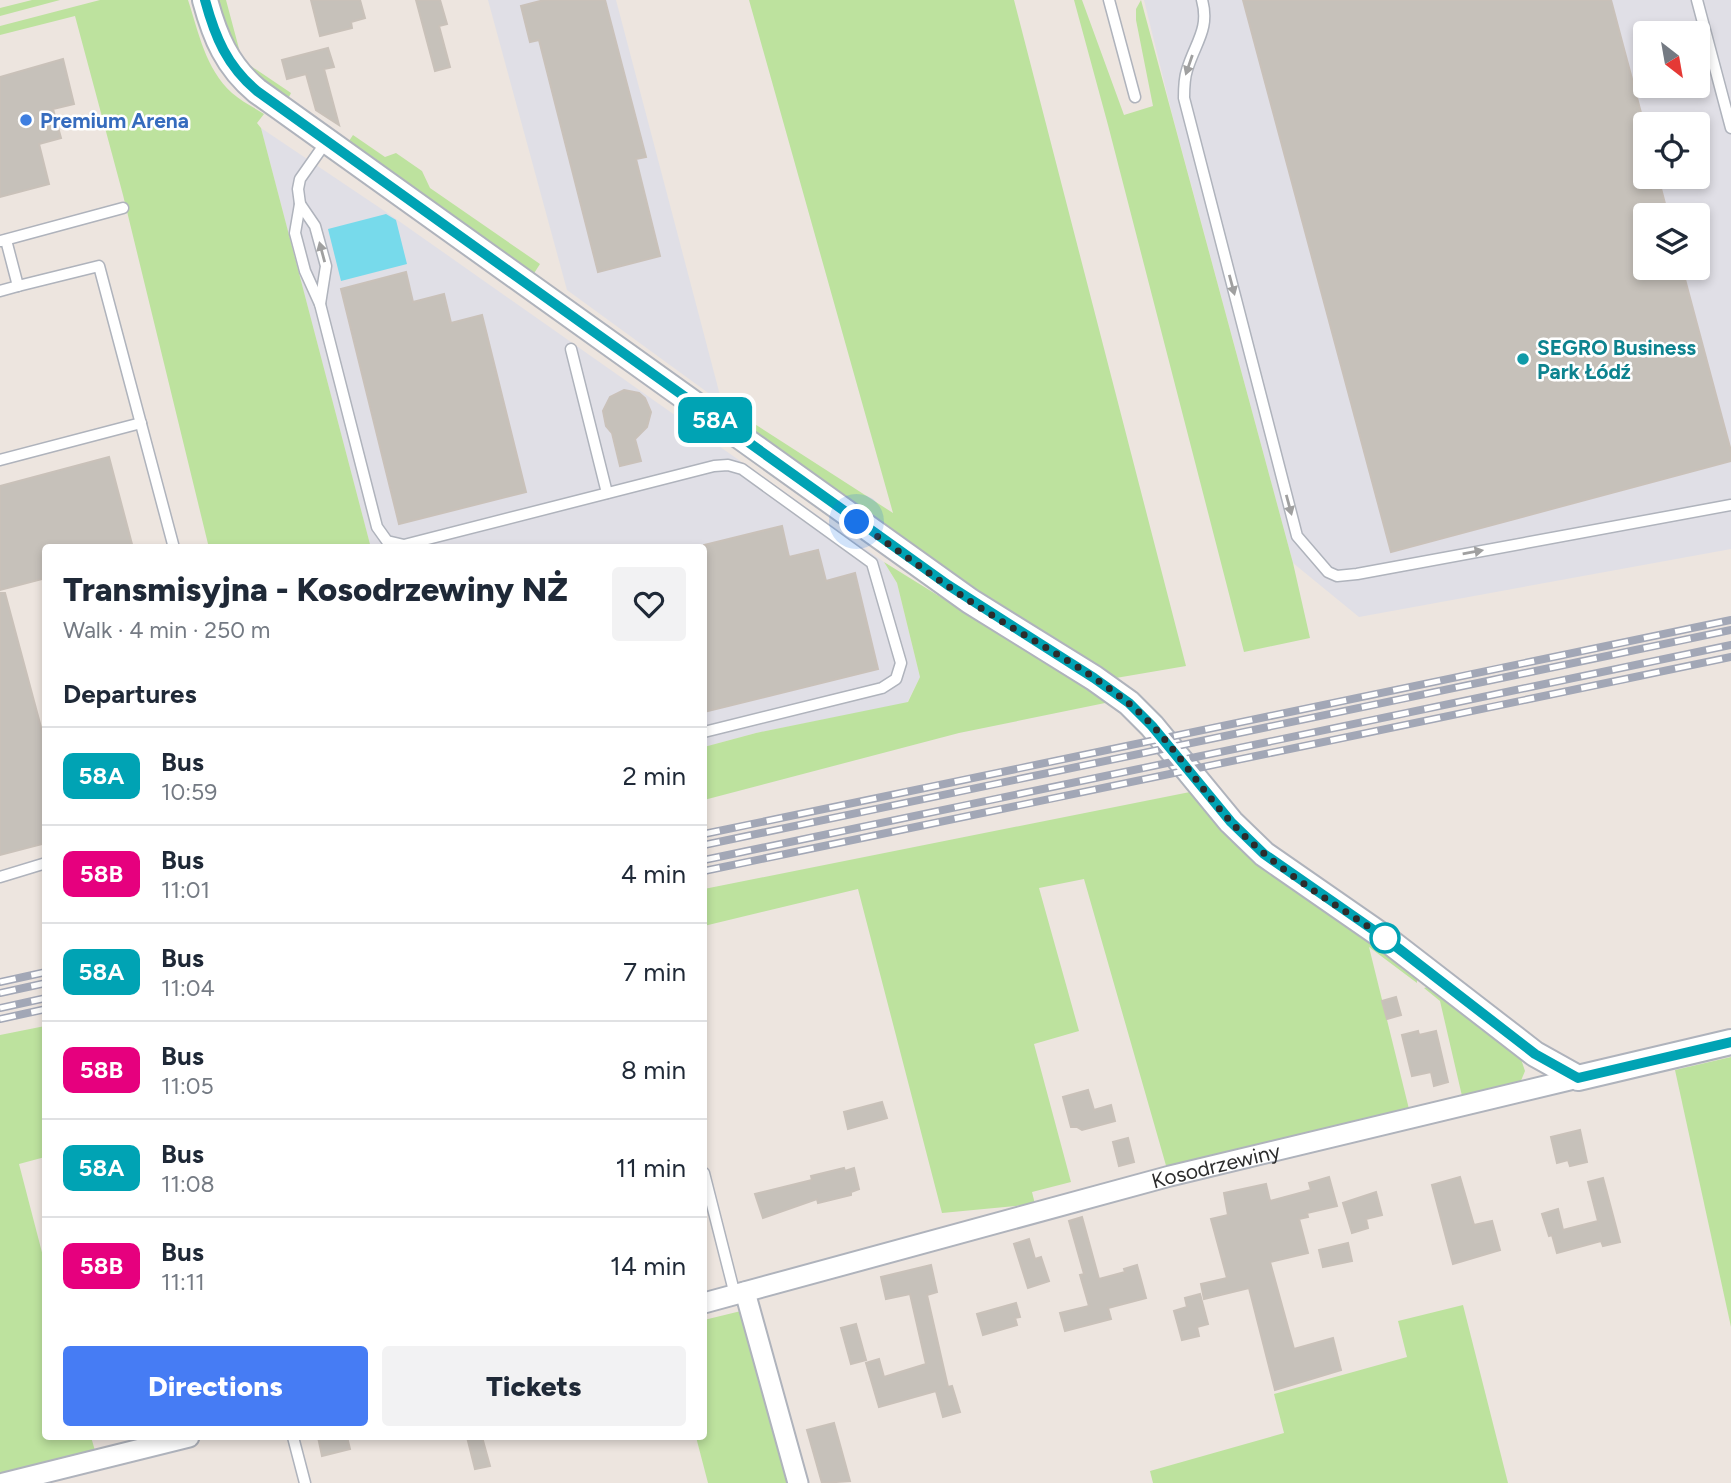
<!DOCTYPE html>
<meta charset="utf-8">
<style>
:root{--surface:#fff;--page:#f2f2f3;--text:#1f2937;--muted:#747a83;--line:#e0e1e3;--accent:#467cf4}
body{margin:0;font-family:Figtree,sans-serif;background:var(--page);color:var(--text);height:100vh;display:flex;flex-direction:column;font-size:26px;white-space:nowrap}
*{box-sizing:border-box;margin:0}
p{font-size:23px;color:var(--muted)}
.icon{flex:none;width:38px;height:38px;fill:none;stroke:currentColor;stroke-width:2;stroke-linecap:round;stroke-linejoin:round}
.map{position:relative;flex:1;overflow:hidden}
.panel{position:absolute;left:42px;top:544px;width:665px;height:896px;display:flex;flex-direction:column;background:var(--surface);border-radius:7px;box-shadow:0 4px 10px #0003}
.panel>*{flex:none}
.badge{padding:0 14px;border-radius:10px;font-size:24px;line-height:46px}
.needle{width:46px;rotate:149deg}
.tools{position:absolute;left:1633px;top:21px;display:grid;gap:14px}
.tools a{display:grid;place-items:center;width:77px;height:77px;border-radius:7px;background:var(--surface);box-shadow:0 4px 10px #0003;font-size:35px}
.you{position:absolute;width:35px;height:35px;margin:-18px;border:5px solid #fff;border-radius:50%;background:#1a73e8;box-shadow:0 0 0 10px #1a73e833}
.map>.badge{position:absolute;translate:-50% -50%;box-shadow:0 0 0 4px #fff}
h2{padding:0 21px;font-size:26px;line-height:63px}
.round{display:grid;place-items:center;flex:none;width:74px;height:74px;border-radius:7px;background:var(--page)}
.head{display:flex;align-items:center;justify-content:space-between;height:119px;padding:0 21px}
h1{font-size:33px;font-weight:800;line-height:52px}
.cta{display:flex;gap:14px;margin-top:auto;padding:14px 21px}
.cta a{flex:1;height:80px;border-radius:7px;background:var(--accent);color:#fff;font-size:28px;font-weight:800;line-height:80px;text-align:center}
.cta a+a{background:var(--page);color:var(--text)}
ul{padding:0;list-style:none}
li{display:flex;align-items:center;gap:21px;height:98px;padding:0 21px;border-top:2px solid var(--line)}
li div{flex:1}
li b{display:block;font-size:26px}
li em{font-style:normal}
li .badge{min-width:77px;font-weight:700;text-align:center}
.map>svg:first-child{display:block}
</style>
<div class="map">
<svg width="1731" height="1483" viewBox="0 0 1731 1483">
<rect width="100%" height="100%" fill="#ede5df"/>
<!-- industrial -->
<g fill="#e0dfe6" fill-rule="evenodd">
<path d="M488,0H616L722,403L567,290Z"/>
<path d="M1144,0H1731V549L1359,617L1293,563L1171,110ZM1645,33H1698V86H1645ZM1645,124H1698V177H1645ZM1645,215H1698V268H1645Z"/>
<path d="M261,128L386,212L884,562L897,583L920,677L907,703L756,733L704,747V548H371Z"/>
</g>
<!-- green -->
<g fill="#bde29e">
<path d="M32,0H60L0,16V8Z"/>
<path d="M100,0H188C199,33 205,68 232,93C241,101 253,107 264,114L257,123L261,128L371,548H209L123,195L75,16L0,35V26Z"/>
<path d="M216,0H226L242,60L291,93L287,101L336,133L273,94L239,59Z"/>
<path d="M749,0H1014L1186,666L1110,679L901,543L728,417L722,403L893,513Z"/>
<path d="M1074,0H1082L1124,115L1153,106L1136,20V9L1141,0L1293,563L1310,638L1244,652L1108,125Z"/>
<path d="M353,135L385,157L396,153L422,171L430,188L540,264L531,278L347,144Z"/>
<path d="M884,562L1110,702L959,733L704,800V747L756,733L908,702L920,677L897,583Z"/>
<path d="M1190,792L1240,845L1417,976V983L1369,947L1409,1109L1167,1169L1084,879L1039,888L1079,1031L1034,1044L1071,1182L1032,1192L1035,1204L942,1213L858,889L704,926V889Z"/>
<path d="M1430,986L1521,1059L1525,1071L1520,1083L1462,1096L1440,1001L1424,988Z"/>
<path d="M45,1026V1157L19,1164L45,1264L46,1437H91L96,1454L0,1479V1035Z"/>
<path d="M1731,1057V1327L1675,1070Z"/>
<path d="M1463,1305L1508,1483H1153L1150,1471L1284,1433L1274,1394L1407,1357L1398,1321Z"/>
<path d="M741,1311L790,1483H708L696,1437H704V1320Z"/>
</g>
<!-- water -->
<path fill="#77daeb" d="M386,214L396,220L407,264L341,281L328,229Z"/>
<!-- building -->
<g fill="#c6c1ba" stroke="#c9c1b9" stroke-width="2">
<path d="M311,0H360L365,18L351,22L352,28L320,36Z"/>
<path d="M416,0H440L447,24L439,26L450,67L435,71Z"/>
<path d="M544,0H605L646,157L636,159L660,256L598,272L539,40L530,42L521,6Z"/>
<path d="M1243,0H1611L1645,128V177H1658L1668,215H1645V268H1682L1731,451V461L1391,552Z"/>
<path d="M328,48L334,67L324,69L339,125L316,110L306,74L287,79L282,60Z"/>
<path d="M63,59L74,104L53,109L61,138L39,144L49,184L0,197V77Z"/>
<path d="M406,272L413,302L444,294L451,323L482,315L526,492L399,524L341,289Z"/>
<path d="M624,390L639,393L645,398L651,412L647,427L635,439L641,461L620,466L612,433L606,426L603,411L610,397Z"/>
<path d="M109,457L133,548H46V578L0,590V486Z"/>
<path d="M782,526L789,557L818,550L826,581L855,573L878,669L704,712V545Z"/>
<path d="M0,593H5L46,746V843L0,855Z"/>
<path d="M1396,997L1401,1015L1387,1019L1382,1001Z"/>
<path d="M1418,1031L1419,1035L1436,1031L1448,1082L1434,1086L1431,1072L1412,1076L1402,1035Z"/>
<path d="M1088,1090L1094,1110L1111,1105L1115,1121L1082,1130L1077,1127H1071L1063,1097Z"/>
<path d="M882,1102L887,1118L848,1129L844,1112Z"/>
<path d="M1580,1130L1587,1162L1570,1166L1568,1160L1557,1163L1551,1137Z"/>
<path d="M1128,1138L1134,1162L1119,1166L1113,1142Z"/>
<path d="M844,1168L845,1171L854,1168L859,1189L851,1192V1195L818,1203L817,1199L763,1218L755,1194L812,1180L811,1176Z"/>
<path d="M1329,1177L1337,1206L1307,1213L1308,1217L1299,1219L1308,1253L1270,1262L1294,1349L1333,1338L1341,1370L1275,1390L1249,1288L1204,1299L1201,1284L1227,1278L1211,1219L1228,1215L1224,1193L1266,1184L1270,1201L1311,1190L1309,1183Z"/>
<path d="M1460,1177L1474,1225L1492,1221L1500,1250L1453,1264L1432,1185Z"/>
<path d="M1603,1178L1620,1242L1603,1246L1601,1241L1557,1253L1552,1235L1549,1236L1542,1214L1558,1209L1563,1230L1598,1221L1588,1182Z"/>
<path d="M1376,1192L1382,1215L1366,1219L1368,1228L1352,1233L1343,1203Z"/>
<path d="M1082,1217L1099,1279L1125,1272L1124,1269L1137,1265L1146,1298L1108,1308L1111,1319L1065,1331L1060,1313L1089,1306L1080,1275L1084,1274L1069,1221Z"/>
<path d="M1029,1239L1035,1259L1041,1257L1049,1281L1028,1288L1014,1244Z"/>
<path d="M1348,1243L1352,1261L1323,1267L1319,1250Z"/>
<path d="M931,1265L937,1292L927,1295L948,1387L952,1386L960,1412L943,1417L936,1391L879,1407L866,1363L879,1359L884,1377L926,1364L910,1294L886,1299L881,1277Z"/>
<path d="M1200,1294L1208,1324L1197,1327L1199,1336L1182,1340L1174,1311L1187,1307L1185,1298Z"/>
<path d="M1016,1303L1020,1317L1015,1318L1017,1325L983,1335L977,1314Z"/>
<path d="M856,1324L866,1360L851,1364L841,1328Z"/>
<path d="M834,1423L850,1481L822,1483L807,1430Z"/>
<path d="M318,1437H347L350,1449L322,1456Z"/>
<path d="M467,1437H482L490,1466L475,1469Z"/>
</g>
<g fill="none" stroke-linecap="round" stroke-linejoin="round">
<!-- service casing -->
<g stroke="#afb3bc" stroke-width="13">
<g id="service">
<path d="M1109,0L1135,97"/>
<path d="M1202,0C1210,29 1195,43 1187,70C1184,79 1184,89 1184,98L1297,536L1328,572L1337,576L1357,574L1731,505"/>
<path d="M1697,0L1731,128"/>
<path d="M326,142L300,179L298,189L300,204L295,233L305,271L320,304L377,527L387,541L404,545L714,466L728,465L742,469L872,563L901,663L896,679L882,688L704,732"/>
<path d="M300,204L315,226L326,266L320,304"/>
<path d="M6,240L18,286L99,266L174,548"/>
<path d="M1,241L123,208"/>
<path d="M0,291L18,286"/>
<path d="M571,349L607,493"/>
<path d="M0,460L141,423"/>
<path d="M0,877L46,863"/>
<path d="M704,1173L735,1295"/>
<path d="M293,1437L305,1483"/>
</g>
</g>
<!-- minor casing -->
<g stroke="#afb3bc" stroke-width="23">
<g id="minor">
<path d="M745,1292L798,1483"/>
<path id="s1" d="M704,1303L1170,1176L1578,1078"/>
<path d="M4,1483L189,1437"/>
</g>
</g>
<!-- tertiary casing -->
<g stroke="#afb3bc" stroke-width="28">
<path id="tertiary" d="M205,0C215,37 227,66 257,91L970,601L1094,678L1129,703L1152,726L1231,822L1264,854L1385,938L1535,1054L1578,1078L1731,1042"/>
</g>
<!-- service -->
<use href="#service" stroke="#fff" stroke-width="10"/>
<!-- minor -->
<use href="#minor" stroke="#fff" stroke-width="19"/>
<!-- tertiary -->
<use href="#tertiary" stroke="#fff" stroke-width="24"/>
<!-- rail casing -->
<g stroke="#a2a7b6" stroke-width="8">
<g id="rail">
<path d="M704,834L1731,620"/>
<path d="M704,845L1731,630"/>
<path d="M704,860L1731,645"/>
<path d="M704,871L1731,657"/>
<path d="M0,982L46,972"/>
<path d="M0,993L46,983"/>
<path d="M0,1008L46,998"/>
<path d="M0,1019L46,1009"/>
</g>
</g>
<!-- rail -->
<use href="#rail" stroke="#fff" stroke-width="5" stroke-dasharray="16" stroke-linecap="butt"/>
</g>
<!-- one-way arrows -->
<defs><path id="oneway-solid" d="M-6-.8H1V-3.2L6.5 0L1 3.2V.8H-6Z" transform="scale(1.75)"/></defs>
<g fill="#a0a0a0">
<use href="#oneway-solid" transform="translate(1189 65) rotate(109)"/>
<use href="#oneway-solid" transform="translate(322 252) rotate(-105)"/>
<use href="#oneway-solid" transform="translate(1232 285) rotate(75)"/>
<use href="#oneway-solid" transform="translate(1289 505) rotate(75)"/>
<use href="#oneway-solid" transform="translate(1473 552) rotate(-10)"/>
</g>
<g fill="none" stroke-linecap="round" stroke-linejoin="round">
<!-- line casing -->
<g stroke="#fff" stroke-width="16">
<path id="line" d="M205,0C215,37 227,66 257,91L948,585L1094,678L1129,703L1152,726L1231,822L1264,854L1385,938L1535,1054L1578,1078L1731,1042"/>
</g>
<!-- line -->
<use href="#line" stroke="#00a3b4" stroke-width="10"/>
<!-- walk -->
<path stroke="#2c2c2c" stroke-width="7" stroke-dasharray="0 12.6" d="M857,522C895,548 932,576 970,601C1022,636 1079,663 1127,702C1169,735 1196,785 1232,823C1275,870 1333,902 1385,938"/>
</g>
<!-- markers -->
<circle fill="#3f7fe0" stroke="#fff" stroke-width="2.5" cx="26" cy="120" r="7"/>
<circle fill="#0f9aa8" stroke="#fff" stroke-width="2.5" cx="1523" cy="359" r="7"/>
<circle fill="#fff" stroke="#00a3b4" stroke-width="3.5" cx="1385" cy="938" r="14"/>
<g text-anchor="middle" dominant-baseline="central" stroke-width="5" stroke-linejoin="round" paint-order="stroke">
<!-- shop labels -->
<g font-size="21" font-weight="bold" fill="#366cbe" stroke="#fff" text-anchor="start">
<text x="40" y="120">Premium Arena</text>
</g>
<!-- culture labels -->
<g font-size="21" font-weight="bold" fill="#0d838f" stroke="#fff" text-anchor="start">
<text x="1537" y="347">SEGRO Business<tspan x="1537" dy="24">Park Łódź</tspan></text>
</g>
<!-- street labels -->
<g font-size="21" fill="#2c2c2c" stroke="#fff">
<text stroke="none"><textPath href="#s1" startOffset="530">Kosodrzewiny</textPath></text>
</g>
</g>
</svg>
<div class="tools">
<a><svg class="needle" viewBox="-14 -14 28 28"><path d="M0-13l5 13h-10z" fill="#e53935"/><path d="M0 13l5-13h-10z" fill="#747a83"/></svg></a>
<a><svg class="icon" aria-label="locate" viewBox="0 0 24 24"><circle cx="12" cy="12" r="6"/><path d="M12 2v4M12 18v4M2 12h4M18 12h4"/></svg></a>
<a><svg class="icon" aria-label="layers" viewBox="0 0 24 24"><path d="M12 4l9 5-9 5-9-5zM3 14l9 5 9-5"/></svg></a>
</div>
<div class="you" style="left:857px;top:522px"></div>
<b class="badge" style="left:715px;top:420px;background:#00a3b4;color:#fff">58A</b>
<section class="panel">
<div class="head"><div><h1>Transmisyjna - Kosodrzewiny NŻ</h1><p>Walk · 4 min · 250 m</p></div><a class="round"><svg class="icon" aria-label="heart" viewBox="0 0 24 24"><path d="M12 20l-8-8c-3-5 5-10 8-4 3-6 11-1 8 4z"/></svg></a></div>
<h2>Departures</h2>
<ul>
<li><span class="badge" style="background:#00a3b4;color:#fff">58A</span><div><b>Bus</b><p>10:59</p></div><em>2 min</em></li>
<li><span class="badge" style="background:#e6007e;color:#fff">58B</span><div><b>Bus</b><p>11:01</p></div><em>4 min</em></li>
<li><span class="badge" style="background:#00a3b4;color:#fff">58A</span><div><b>Bus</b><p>11:04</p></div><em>7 min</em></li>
<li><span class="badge" style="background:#e6007e;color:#fff">58B</span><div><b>Bus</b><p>11:05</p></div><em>8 min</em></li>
<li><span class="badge" style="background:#00a3b4;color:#fff">58A</span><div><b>Bus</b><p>11:08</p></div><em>11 min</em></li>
<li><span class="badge" style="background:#e6007e;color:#fff">58B</span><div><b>Bus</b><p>11:11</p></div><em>14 min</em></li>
</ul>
<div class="cta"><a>Directions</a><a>Tickets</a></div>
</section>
</div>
